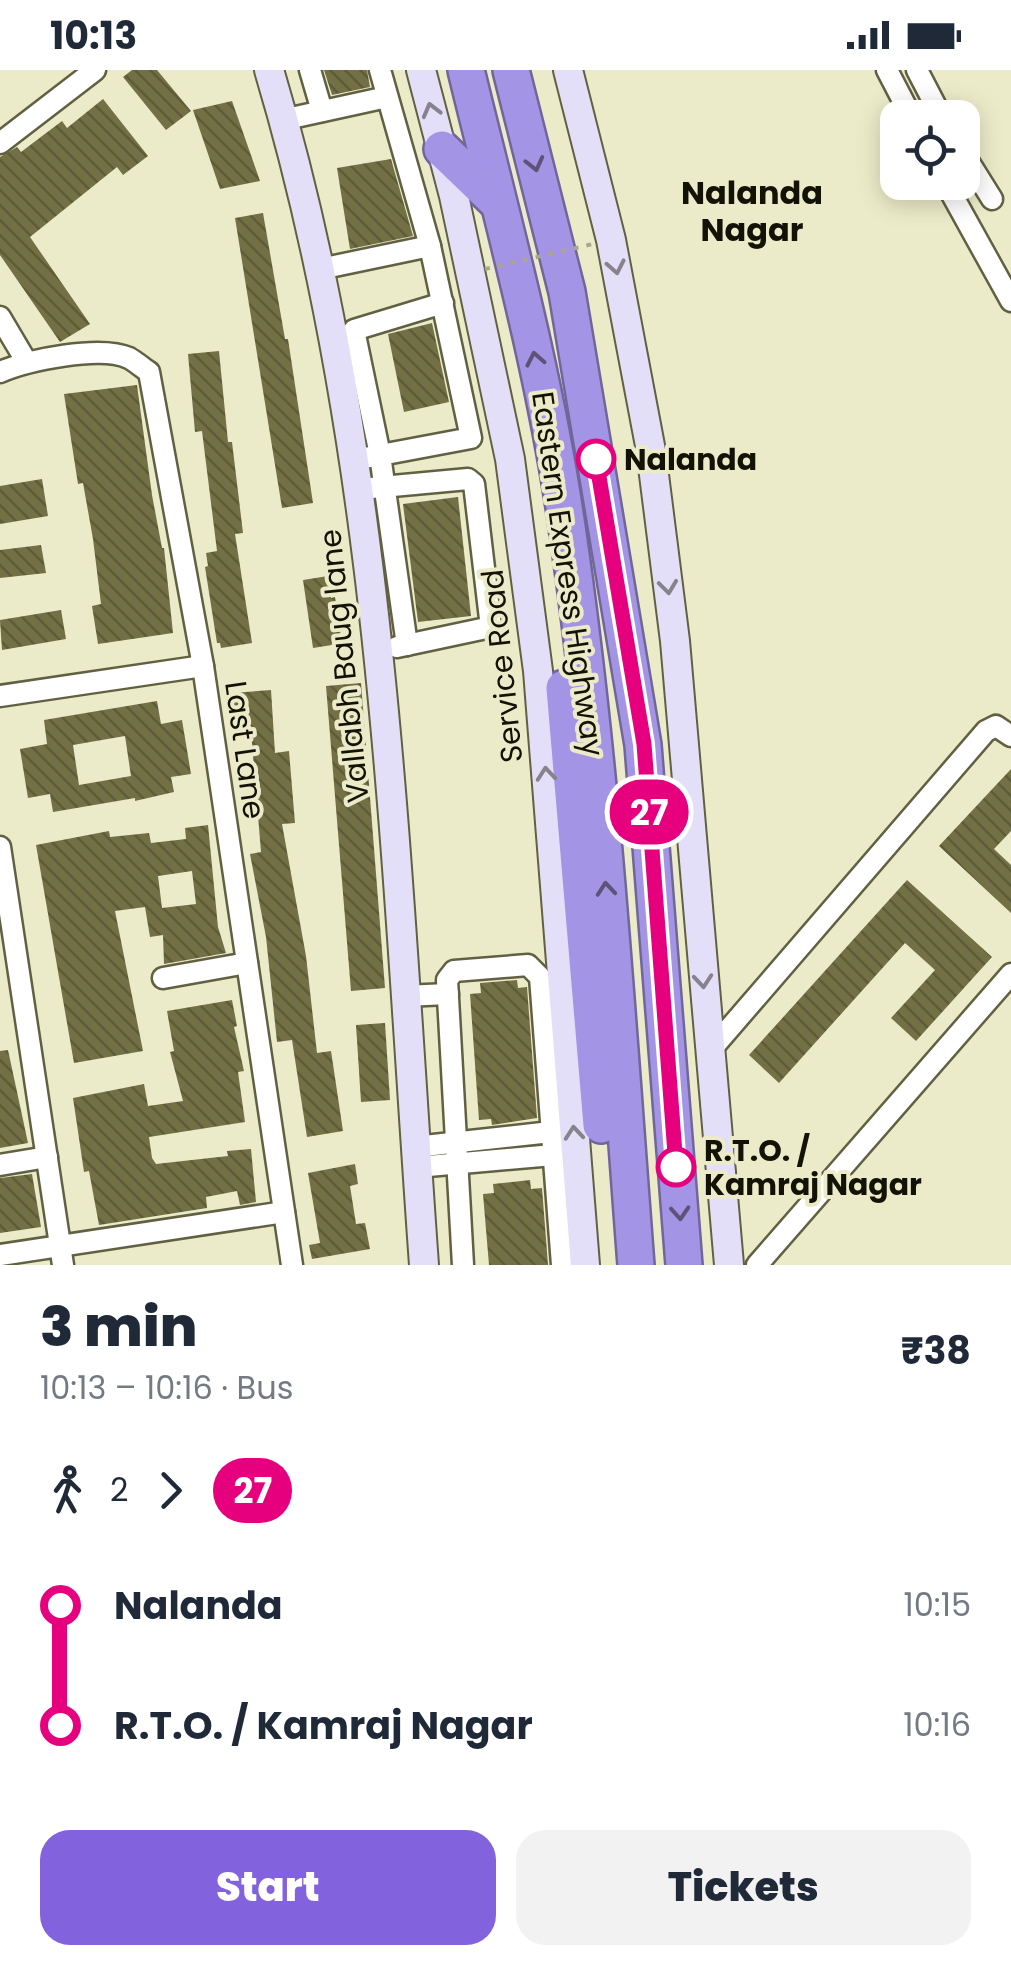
<!DOCTYPE html>
<meta charset="utf-8">
<style>
:root{--surface:#fff;--page:#f2f2f3;--text:#1f2937;--muted:#747a83;--accent:#8262dd}
body{margin:0;font-family:Poppins,sans-serif;background:var(--page);color:var(--text);height:100vh;display:flex;flex-direction:column;font-size:38px;white-space:nowrap}
*{box-sizing:border-box;margin:0}
p{font-size:32px;color:var(--muted)}
.icon{flex:none;width:55px;height:55px;fill:none;stroke:currentColor;stroke-width:2;stroke-linecap:round;stroke-linejoin:round}
.map{position:relative;height:1195px;overflow:hidden}
.drawer{display:flex;flex-direction:column;background:var(--surface);flex:1}
.drawer>*{flex:none}
.badge{padding:0 20px;border-radius:32px;font-size:35px;line-height:65px}
.buttons{position:absolute;left:880px;top:30px;display:grid;gap:20px}
.buttons a{display:grid;place-items:center;width:100px;height:100px;border-radius:20px;background:var(--surface);box-shadow:0 5px 25px #0003;font-size:50px}
.map>.badge{position:absolute;translate:-50% -50%;box-shadow:0 0 0 5px #fff}
.legs{display:flex;align-items:center;gap:15px;height:110px;padding:0 40px;font-size:32px}
.legs p{margin-inline-start:auto}
.overview{display:flex;align-items:center;justify-content:space-between;height:170px;padding:0 40px}
h1{font-size:55px;font-weight:800;line-height:75px}
.action{display:flex;gap:20px;margin-top:auto;padding:20px 40px}
.action a{flex:1;height:115px;border-radius:30px;background:var(--accent);color:#fff;font-size:40px;font-weight:800;line-height:115px;text-align:center}
.action a+a{background:var(--page);color:var(--text)}
ul{padding:0 40px;list-style:none}
li{display:flex;align-items:center;gap:35px;height:120px;font-size:38px}
li i{display:grid;place-items:center;width:15px;height:100%;margin:0 12px;background:currentColor}
li i::after{content:'';width:25px;height:25px;margin:-12px;border:8px solid;border-radius:50%;background:var(--surface)}
li p{margin-inline-start:auto}
li:first-child i{background:linear-gradient(#0000 50%,currentColor 0)}
li:last-child i{background:linear-gradient(currentColor 50%,#0000 0)}
.status{display:flex;justify-content:space-between;align-items:center;height:70px;padding:0 50px;background:var(--surface);direction:ltr}
.status svg{height:28px;fill:currentColor}
.map>svg:first-child{display:block}
</style>
<div class="status"><b>10:13</b><svg viewBox="0 0 49 12"><path d="M0 12V9h3v3zM5 12V6h3v6zM10 12V3h3v9zM15 12V0h3v12zM26 1h20v11H26zM47 4h2v5h-2z"/></svg></div>
<div class="map">
<svg width="1011" height="1195" viewBox="0 0 1011 1195">
<defs>
<pattern id="building-back-hatch" width="6" height="6" patternUnits="userSpaceOnUse" patternTransform="scale(2.5)"><rect width="6" height="6" fill="#737045"/><path d="M-1 5l2 2M0 0l6 6M5-1l2 2" fill="none" stroke="#5d5b38"/></pattern>
</defs>
<rect width="100%" height="100%" fill="#ecebc9"/>
<!-- building -->
<g fill="url(#building-back-hatch)" fill-rule="evenodd">
<path d="M132,0H157L191,41L166,60L123,7Z"/>
<path d="M324,0H367L370,17L332,25Z"/>
<path d="M103,29L148,86L123,105L117,97L30,167L90,254L60,272L0,185V87L17,77L21,82L62,51L67,58Z"/>
<path d="M232,31L260,111L220,119L193,40Z"/>
<path d="M391,89L413,166L350,179L337,98Z"/>
<path d="M263,143L285,269H288L313,433L282,438L235,148Z"/>
<path d="M432,253L449,332L404,342L388,264Z"/>
<path d="M219,281L228,372H232L243,463L235,464L252,573L221,578L220,573H217L205,497L208,496L206,483L217,481L202,361L195,362L188,284Z"/>
<path d="M137,315L152,425L162,478H164L173,563L98,574L92,536L101,534L93,469L83,413L78,414L64,324Z"/>
<path d="M42,409L48,446L0,454V416Z"/>
<path d="M458,427L471,546L418,552L403,434Z"/>
<path d="M41,475L46,503L0,508V480Z"/>
<path d="M328,506L331,528L335,527L341,567L337,568L338,574L313,578L303,510Z"/>
<path d="M61,540L66,569L2,580L0,550Z"/>
<path d="M361,613L385,918L351,921L326,616Z"/>
<path d="M271,620L275,683L289,681L295,753L282,754L306,886L317,983L331,981L343,1061L307,1067L292,970L277,972L266,867L250,784L261,782L251,661L235,662L232,623Z"/>
<path d="M157,631L161,654L182,650L191,704L171,707L174,722L135,731V728L53,742L50,724L28,728L20,679L47,674L44,650ZM125,666L131,706L79,715L73,675Z"/>
<path d="M1011,699V761L994,779L1011,795V843L939,776Z"/>
<path d="M208,755L218,857L226,883L164,894L163,865L150,867L145,837L115,841L143,981L74,993L36,775L109,761L110,767L149,763L151,773L186,769L185,758ZM192,801L196,834L162,838L158,806Z"/>
<path d="M907,810L992,887L916,971L891,948L935,900L905,873L779,1013L749,985Z"/>
<path d="M517,910L518,918L527,917L537,1048L492,1055L491,1049L479,1050L470,924L481,923L480,913Z"/>
<path d="M232,930L237,956L234,957L244,1001L238,1002L245,1052L149,1067L152,1088L156,1094L228,1086L227,1081L251,1079L256,1132L240,1135L237,1121L206,1127L207,1138L99,1155L89,1101L84,1102L73,1028L144,1014L148,1036L183,1031L170,982L174,981L167,941Z"/>
<path d="M385,953L390,1030L361,1032L356,955Z"/>
<path d="M8,980L28,1073L0,1078V981Z"/>
<path d="M355,1094L358,1114L350,1116L356,1154L365,1153L370,1179L312,1189L309,1175L320,1173L308,1103Z"/>
<path d="M32,1104L41,1157L0,1163V1108Z"/>
<path d="M530,1110L531,1119L542,1118L548,1195H489L483,1124L494,1123L493,1114Z"/>
</g>
<g fill="none" stroke-linecap="round" stroke-linejoin="round">
<!-- street casing -->
<g stroke="#626043" stroke-width="25">
<g id="street">
<path d="M310,0L322,41"/>
<path d="M887,0L912,48"/>
<path d="M917,0L942,48"/>
<path d="M282,50L387,27"/>
<path d="M0,73L95,0"/>
<path d="M962,81L992,129"/>
<path d="M945,112L1011,231"/>
<path d="M320,199L430,176"/>
<path d="M0,247L26,291"/>
<path d="M0,302C28,290 100,275 129,288C136,292 143,298 149,302L203,596L292,1195"/>
<path d="M354,390L471,368L430,176L380,0"/>
<path d="M371,418L468,409L474,414L491,557L397,577"/>
<path d="M407,575L380,385L354,260L443,233"/>
<path d="M0,626L203,596"/>
<path d="M0,777L63,1195"/>
<path d="M163,908L247,893"/>
<path d="M404,926L448,924"/>
<path d="M709,982L986,661L996,656L1011,666"/>
<path d="M415,1077L551,1062"/>
<path d="M0,1095L47,1087"/>
<path d="M417,1097L553,1085"/>
<path d="M0,1185L284,1142"/>
<path d="M463,1195L447,910L454,901L528,895L540,907L562,1195"/>
<path d="M757,1195L1011,904"/>
</g>
</g>
<!-- secondary casing -->
<g stroke="#626043" stroke-width="32">
<g id="secondary">
<path d="M269,0C385,387 395,795 424,1195"/>
<path d="M421,0L454,126L510,389L538,601L585,1195"/>
<path d="M568,0L611,170L651,381L675,571L729,1195"/>
</g>
</g>
<!-- highway casing -->
<g stroke="#716698" stroke-width="40">
<g id="highway">
<path d="M466,0C503,152 545,303 567,457C603,702 617,949 636,1195"/>
<path d="M511,0L567,222L643,675L684,1195"/>
<path d="M442,79L498,133"/>
<path d="M564,618L601,1055"/>
</g>
</g>
<!-- street -->
<use href="#street" stroke="#fff" stroke-width="20"/>
<!-- secondary -->
<use href="#secondary" stroke="#e4dff8" stroke-width="28"/>
<!-- highway -->
<use href="#highway" stroke="#a494e6" stroke-width="35"/>
<!-- path-bridge -->
<path stroke="#a8a78c" stroke-width="4" stroke-dasharray="5 8" stroke-linecap="butt" d="M485,199L593,174"/>
</g>
<!-- one-way arrows -->
<defs><path id="oneway-chevron" d="M-2-3.5L2.5 0L-2 3.5" fill="none" stroke-width="1.6" stroke-linecap="round" stroke-linejoin="round" transform="scale(2.5)"/></defs>
<g stroke="#86838c">
<use href="#oneway-chevron" transform="translate(431 40) rotate(-105)"/>
<use href="#oneway-chevron" transform="translate(616 197) rotate(79)"/>
<use href="#oneway-chevron" transform="translate(668 517) rotate(83)"/>
<use href="#oneway-chevron" transform="translate(546 704) rotate(-95)"/>
<use href="#oneway-chevron" transform="translate(703 911) rotate(85)"/>
<use href="#oneway-chevron" transform="translate(574 1063) rotate(-95)"/>
</g>
<g stroke="#5c5376">
<use href="#oneway-chevron" transform="translate(535 94) rotate(76)"/>
<use href="#oneway-chevron" transform="translate(535 289) rotate(-101)"/>
<use href="#oneway-chevron" transform="translate(606 819) rotate(-95)"/>
<use href="#oneway-chevron" transform="translate(680 1143) rotate(86)"/>
</g>
<g fill="none" stroke-linecap="round" stroke-linejoin="round">
<!-- line-1 casing -->
<g stroke="#fff" stroke-width="22">
<path id="line-1" d="M596,389L644,674L676,1097"/>
</g>
<!-- line-1 -->
<use href="#line-1" stroke="#e6007e" stroke-width="15"/>
</g>
<!-- markers -->
<g fill="#fff" stroke="#e6007e" stroke-width="5">
<circle cx="596" cy="389" r="18"/>
<circle cx="676" cy="1097" r="18"/>
</g>
<g text-anchor="middle" dominant-baseline="central" stroke-width="8" stroke-linejoin="round" paint-order="stroke">
<!-- stop labels -->
<g font-size="30" font-weight="bold" fill="#131207" stroke="#ecebc9" text-anchor="start">
<text x="624" y="389">Nalanda</text>
<text x="704" y="1080">R.T.O. /<tspan x="704" dy="34">Kamraj Nagar</tspan></text>
</g>
<!-- street labels -->
<g font-size="30" fill="#131207" stroke="#ecebc9">
<text transform="translate(568 504) rotate(82)">Eastern Express Highway</text>
<text transform="translate(344 596) rotate(-96)">Vallabh Baug lane</text>
<text transform="translate(502 596) rotate(-96)">Service Road</text>
<text transform="translate(245 680) rotate(82)">Last Lane</text>
</g>
<!-- neighbourhood labels -->
<g font-size="32" font-weight="bold" fill="#131207" stroke="#ecebc9">
<text x="752" y="122">Nalanda<tspan x="752" dy="37">Nagar</tspan></text>
</g>
</g>
</svg>
<div class="buttons">
<a><svg class="icon" aria-label="locate" viewBox="0 0 24 24"><circle cx="12" cy="12" r="6"/><path d="M12 2v4M12 18v4M2 12h4M18 12h4"/></svg></a>
</div>
<b class="badge" style="left:649px;top:742px;background:#e6007e;color:#fff">27</b>
</div>
<section class="drawer">
<div class="overview"><div><h1>3 min</h1><p>10:13 – 10:16 · Bus</p></div><b>₹38</b></div>
<div class="legs"><svg class="icon" aria-label="walk" viewBox="0 0 24 24"><circle cx="13" cy="4" r="2"/><path d="M13 8l-2 6 4 7M11 14l-3 7M7 12l3-4h3l4 4"/></svg>2<svg class="icon" aria-label="forward" viewBox="0 0 24 24"><path d="M9 5l7 7-7 7"/></svg><b class="badge" style="background:#e6007e;color:#fff">27</b></div>
<ul>
<li><i style="color:#e6007e"></i><b>Nalanda</b><p>10:15</p></li>
<li><i style="color:#e6007e"></i><b>R.T.O. / Kamraj Nagar</b><p>10:16</p></li>
</ul>
<div class="action"><a>Start</a><a>Tickets</a></div>
</section>
